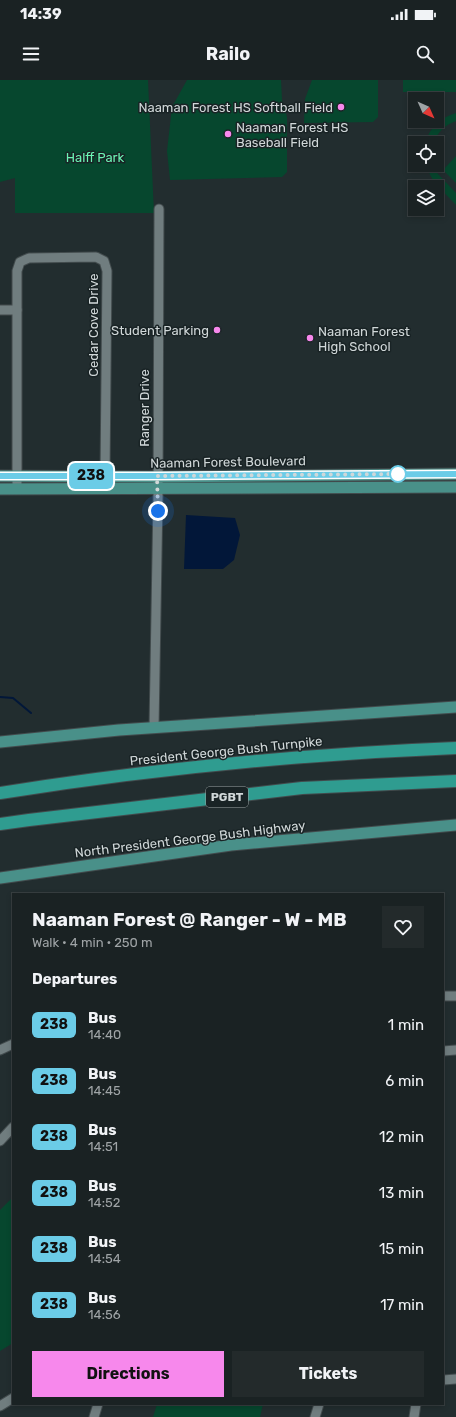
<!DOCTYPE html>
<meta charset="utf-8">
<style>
:root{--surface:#1a2223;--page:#232a2b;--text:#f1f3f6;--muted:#9fa4a6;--line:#383f41;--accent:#f788ec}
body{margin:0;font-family:Rubik,sans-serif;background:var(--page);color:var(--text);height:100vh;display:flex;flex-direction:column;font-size:15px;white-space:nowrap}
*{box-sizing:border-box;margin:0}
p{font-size:13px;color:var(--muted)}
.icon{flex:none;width:22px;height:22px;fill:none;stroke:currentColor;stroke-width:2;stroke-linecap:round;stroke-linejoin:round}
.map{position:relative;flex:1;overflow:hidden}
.details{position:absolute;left:12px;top:813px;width:432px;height:512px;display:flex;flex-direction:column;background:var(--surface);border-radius:0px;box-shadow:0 2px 6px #0003,0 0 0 1px var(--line)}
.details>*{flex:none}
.badge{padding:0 8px;border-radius:6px;font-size:14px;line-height:26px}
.needle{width:26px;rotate:135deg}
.buttons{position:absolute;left:408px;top:12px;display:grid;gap:8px}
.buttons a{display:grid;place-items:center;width:36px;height:36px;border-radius:0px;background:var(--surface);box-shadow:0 2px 6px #0003,0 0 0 1px var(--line);font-size:20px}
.you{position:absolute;width:20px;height:20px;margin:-10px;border:3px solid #fff;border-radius:50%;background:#1a73e8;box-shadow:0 0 0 6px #1a73e833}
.map>.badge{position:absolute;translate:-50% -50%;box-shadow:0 0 0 2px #fff}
h2{padding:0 20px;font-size:15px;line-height:36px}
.round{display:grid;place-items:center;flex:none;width:42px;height:42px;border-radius:0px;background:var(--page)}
.headline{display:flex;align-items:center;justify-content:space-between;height:68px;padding:0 20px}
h1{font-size:19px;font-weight:700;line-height:30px}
.action{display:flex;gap:8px;margin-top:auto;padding:8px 20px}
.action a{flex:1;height:46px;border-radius:0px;background:var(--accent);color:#111;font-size:16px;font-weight:700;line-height:46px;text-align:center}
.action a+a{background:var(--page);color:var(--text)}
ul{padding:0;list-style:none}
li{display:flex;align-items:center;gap:12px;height:56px;padding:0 20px}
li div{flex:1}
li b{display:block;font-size:15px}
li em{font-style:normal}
li .badge{min-width:44px;font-weight:700;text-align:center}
.status{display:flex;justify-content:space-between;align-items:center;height:28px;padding:0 20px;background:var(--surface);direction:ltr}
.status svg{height:11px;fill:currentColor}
header{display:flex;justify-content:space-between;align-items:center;height:52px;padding:0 20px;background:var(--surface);font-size:18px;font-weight:700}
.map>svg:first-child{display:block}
</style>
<div class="status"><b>14:39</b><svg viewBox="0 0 49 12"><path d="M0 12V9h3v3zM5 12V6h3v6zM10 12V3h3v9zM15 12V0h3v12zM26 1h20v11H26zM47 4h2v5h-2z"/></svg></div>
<header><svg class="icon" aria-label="menu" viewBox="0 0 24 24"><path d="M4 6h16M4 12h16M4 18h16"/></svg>Railo<svg class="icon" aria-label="search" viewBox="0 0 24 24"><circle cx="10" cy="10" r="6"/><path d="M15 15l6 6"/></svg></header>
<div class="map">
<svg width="456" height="1337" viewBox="0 0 456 1337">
<rect width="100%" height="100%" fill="#222d2f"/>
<!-- green -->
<g fill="#06472e">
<path d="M0,0H148L154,133H15V98L0,102Z"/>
<path d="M187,0H281L282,20L287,37V92L282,97L170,100L167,71L172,27Z"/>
<path d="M312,0H378V37L373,42L304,43L305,19Z"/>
<rect x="403" y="0" width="53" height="12"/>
<path d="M456,33V41C445,45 438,52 433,63H425C430,47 440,38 456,33Z"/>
<path d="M456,76V103L443,90Z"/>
<path d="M425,85H433L438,94L456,113V125L434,102Z"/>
<path d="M13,1117V1263L0,1271V1130Z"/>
<path d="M157,1324H263L260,1337H153Z"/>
</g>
<!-- water -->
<path fill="#021739" d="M186,435L235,438L240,455L234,480L223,489H184Z"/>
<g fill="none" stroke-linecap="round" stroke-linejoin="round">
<!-- stream -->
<path stroke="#021739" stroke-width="2" d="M0,617L13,618L31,633"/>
<!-- minor casing -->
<g stroke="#424b4d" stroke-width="11">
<g id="minor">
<path d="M0,230H17"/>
<path d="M17,409V191L20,182L29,178L96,177L104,181L107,191L105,396"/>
<path d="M154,648L158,416L159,129"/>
<path d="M443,916H456"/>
<path d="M0,970L13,964"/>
<path d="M443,971L456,970"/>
<path d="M0,1061L13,1047"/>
<path d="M443,1300L456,1299"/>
<path d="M0,1326L13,1318"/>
<path d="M94,1337L98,1324"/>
<path d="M315,1337L319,1324"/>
<path d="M414,1337L416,1324"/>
</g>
</g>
<!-- major casing -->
<g stroke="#424b4d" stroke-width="13">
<g id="major">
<path d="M0,396L157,397L456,394"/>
<path d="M0,409L456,407"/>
<path d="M0,662L119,650L456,627"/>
<path d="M0,798L231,765L456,745"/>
</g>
</g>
<!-- highway casing -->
<g stroke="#424b4d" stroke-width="14">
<g id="highway">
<path d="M0,713C151,689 303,674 456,668"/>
<path d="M0,744L29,740L302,708L456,701"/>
</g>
</g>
<!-- minor -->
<use href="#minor" stroke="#707d7f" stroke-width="9"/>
<!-- major -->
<use href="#major" stroke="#499089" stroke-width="11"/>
<!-- highway -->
<use href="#highway" stroke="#2f9c90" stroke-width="12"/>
</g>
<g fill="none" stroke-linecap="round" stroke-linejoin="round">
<!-- line casing -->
<g stroke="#fff" stroke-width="9">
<path id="line" d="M0,396H157L456,394"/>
</g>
<!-- line -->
<use href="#line" stroke="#6bcce7" stroke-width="6"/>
<!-- walk -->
<path stroke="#d0d7d8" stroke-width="4" stroke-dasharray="0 7.2" d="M158,431L157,396L398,394"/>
</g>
<!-- markers -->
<g fill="#f788ec" stroke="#192325" stroke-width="1.5">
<circle cx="341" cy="27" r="4"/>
<circle cx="228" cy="54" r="4"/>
<circle cx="217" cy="250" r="4"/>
<circle cx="310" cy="258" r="4"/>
</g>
<circle fill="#fff" stroke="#6bcce7" stroke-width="2" cx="398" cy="394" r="8"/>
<g text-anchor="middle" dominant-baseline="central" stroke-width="3" stroke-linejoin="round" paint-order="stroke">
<!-- shield labels -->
<rect fill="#192325" stroke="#99a1a2" stroke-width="1" x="206" y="707" width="42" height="20" rx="3"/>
<g font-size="12" font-weight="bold" fill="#d0d7d8">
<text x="227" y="717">PGBT</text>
</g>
<!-- poi labels -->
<g font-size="13" fill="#d0d7d8" stroke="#192325" text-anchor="end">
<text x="333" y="27">Naaman Forest HS Softball Field</text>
<text x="236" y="47" text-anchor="start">Naaman Forest HS<tspan x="236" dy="15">Baseball Field</tspan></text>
<text x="209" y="250">Student Parking</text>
<text x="318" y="251" text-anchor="start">Naaman Forest<tspan x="318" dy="15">High School</tspan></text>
</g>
<!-- park labels -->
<g font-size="13" fill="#6bf4b4" stroke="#192325">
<text x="95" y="77">Halff Park</text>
</g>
<!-- street labels -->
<g font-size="13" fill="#d0d7d8" stroke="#192325">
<text transform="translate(93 245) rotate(-90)">Cedar Cove Drive</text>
<text transform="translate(144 328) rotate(-90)">Ranger Drive</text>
<text transform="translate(228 382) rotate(-1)">Naaman Forest Boulevard</text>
<text transform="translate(226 671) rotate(-6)">President George Bush Turnpike</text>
<text transform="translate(190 759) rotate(-7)">North President George Bush Highway</text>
</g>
</g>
</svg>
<div class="buttons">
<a><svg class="needle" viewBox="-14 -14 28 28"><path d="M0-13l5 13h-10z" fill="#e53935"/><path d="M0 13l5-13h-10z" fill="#9fa4a6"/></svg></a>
<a><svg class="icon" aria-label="locate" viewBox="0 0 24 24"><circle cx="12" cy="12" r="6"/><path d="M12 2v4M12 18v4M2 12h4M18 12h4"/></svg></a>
<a><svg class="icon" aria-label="layers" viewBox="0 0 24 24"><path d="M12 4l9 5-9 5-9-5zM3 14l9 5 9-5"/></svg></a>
</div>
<div class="you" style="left:158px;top:431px"></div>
<b class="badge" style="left:91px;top:396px;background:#6bcce7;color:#111">238</b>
<section class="details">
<div class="headline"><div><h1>Naaman Forest @ Ranger - W - MB</h1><p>Walk · 4 min · 250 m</p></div><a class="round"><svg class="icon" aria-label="heart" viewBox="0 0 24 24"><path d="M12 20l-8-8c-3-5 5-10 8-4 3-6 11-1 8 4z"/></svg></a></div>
<h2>Departures</h2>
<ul>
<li><span class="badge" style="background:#6bcce7;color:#111">238</span><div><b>Bus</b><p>14:40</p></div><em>1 min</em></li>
<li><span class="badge" style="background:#6bcce7;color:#111">238</span><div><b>Bus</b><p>14:45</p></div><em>6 min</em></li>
<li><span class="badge" style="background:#6bcce7;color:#111">238</span><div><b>Bus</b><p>14:51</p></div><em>12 min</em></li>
<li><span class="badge" style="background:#6bcce7;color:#111">238</span><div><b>Bus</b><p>14:52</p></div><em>13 min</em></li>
<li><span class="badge" style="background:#6bcce7;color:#111">238</span><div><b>Bus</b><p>14:54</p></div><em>15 min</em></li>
<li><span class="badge" style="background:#6bcce7;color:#111">238</span><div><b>Bus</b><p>14:56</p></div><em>17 min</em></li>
</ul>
<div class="action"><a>Directions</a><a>Tickets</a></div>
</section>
</div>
